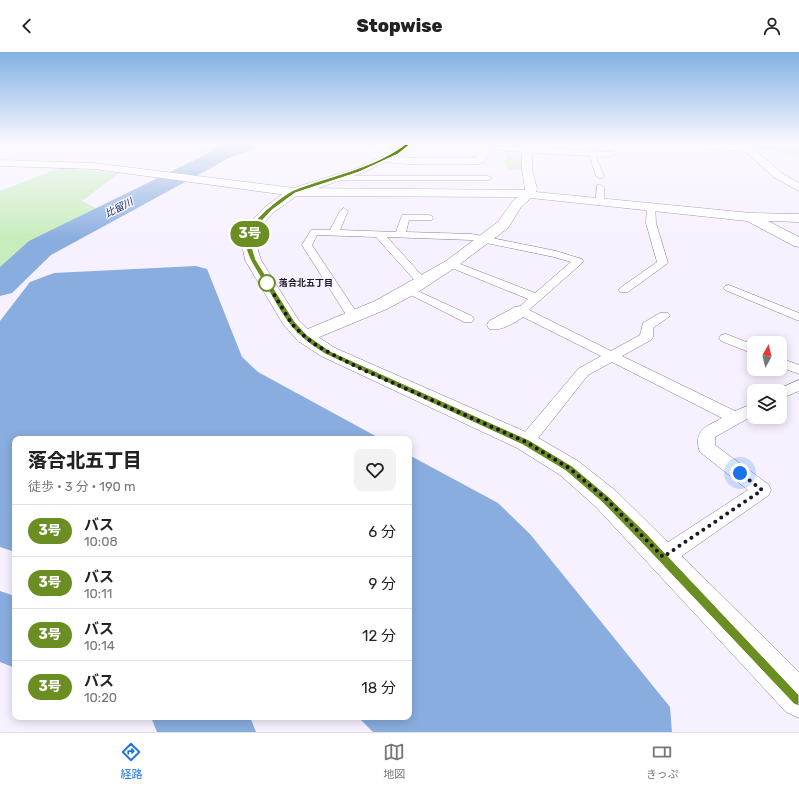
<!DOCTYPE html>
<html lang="ja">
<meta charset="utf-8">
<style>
:root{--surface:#fff;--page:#f2f2f2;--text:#222;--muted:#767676;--line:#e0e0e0;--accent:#1a73e8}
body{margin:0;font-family:Rubik,"Noto Sans JP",sans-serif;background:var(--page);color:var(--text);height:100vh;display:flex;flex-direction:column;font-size:15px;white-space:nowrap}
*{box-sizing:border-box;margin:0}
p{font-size:13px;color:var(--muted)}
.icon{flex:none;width:22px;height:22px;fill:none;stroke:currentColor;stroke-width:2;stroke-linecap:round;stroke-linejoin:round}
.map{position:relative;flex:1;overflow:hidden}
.side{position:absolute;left:12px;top:384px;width:400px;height:284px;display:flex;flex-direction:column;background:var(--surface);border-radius:8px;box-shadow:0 2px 10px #0003}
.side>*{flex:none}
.badge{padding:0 8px;border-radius:13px;font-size:14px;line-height:26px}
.needle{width:26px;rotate:8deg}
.tools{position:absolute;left:747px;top:284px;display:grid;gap:8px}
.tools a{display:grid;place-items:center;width:40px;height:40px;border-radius:8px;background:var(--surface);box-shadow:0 2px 10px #0003;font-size:20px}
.you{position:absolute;width:20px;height:20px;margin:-10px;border:3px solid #fff;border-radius:50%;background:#1a73e8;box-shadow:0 0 0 6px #1a73e833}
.map>.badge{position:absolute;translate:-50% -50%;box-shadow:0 0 0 2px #fff}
.round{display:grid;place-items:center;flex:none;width:42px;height:42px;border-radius:8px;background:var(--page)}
.headline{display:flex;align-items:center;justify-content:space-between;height:68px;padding:0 16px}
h1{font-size:19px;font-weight:800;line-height:30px}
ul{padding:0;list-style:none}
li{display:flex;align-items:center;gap:12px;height:52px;padding:0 16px;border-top:1px solid var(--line)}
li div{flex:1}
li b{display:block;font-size:15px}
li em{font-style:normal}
li .badge{min-width:44px;font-weight:700;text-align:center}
header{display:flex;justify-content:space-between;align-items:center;height:52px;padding:0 16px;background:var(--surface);font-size:18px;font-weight:800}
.tab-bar{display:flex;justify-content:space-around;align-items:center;height:56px;border-top:1px solid var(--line);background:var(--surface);font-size:11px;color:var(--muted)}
.tab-bar a{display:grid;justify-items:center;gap:2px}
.tab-bar .active{color:var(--accent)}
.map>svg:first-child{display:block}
</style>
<header><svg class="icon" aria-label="back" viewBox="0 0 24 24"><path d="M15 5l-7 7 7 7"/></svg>Stopwise<svg class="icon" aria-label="person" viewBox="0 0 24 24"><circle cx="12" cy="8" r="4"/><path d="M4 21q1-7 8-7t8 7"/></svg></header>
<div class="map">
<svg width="799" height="680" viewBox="0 0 799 680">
<rect width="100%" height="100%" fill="#f7f1ff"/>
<!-- green -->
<g fill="#c7edbd">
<path d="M182,93H236L209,101Z"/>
<path d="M751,93H799V105L776,99L756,98Z"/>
<path d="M507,103L522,104L523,118L508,117L504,111Z"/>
<path d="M60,116L119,121L82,149L98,157L13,207L0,221V139Z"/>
</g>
<!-- water -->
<g fill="#89addf">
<path d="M196,214L207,217L242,305L258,320L381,387H15V500L0,495V269L30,230L54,221Z"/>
<path d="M409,403L498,451L530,482L670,655L672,680H373L358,665H409Z"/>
</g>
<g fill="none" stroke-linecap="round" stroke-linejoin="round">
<!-- river -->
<g fill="#89addf" fill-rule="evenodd">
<path d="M227,93H258L255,97L231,105L51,203L12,241L0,244V215L29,189L217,97Z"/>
<path d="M0,539L15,544V616L0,610Z"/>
<path d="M151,665H250L256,680H157Z"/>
</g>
<!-- service casing -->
<g stroke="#877997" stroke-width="1">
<g id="service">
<path d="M592,100L595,102L604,124L603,126H600L596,124L589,102Z"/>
<path d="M335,124H488L492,126L488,128H338L334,126Z"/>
<path d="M597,133H600L604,135V149L600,152L596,149Z"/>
<path d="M651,151L655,154L656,171L668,211L628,240H620L618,238L620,236L657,210L646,171L647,154Z"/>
<path d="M344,156L348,159L340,178L396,180L402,163H429L432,164L433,166L432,168H409L406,180L472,182L556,199L582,207L583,209L582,211L529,258L611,299L640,283L643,271L660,261H668L670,264L653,276V285L651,288L622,304L735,359L754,351V363L715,385V393L769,433L771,438L769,443L670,512L663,514L656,512L653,505L656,498L748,438L700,400C698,396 698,393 698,388C699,375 712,372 722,366L612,310L588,323L532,394L526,396L520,394L518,390L520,386L578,317L601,304L517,262L515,259L528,247L447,214L446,212L447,210H455L535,241L571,210L554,205L472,188L387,185L426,228L428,230L426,232H418L376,185L317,183L312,193L359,264L357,267H349L347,264L302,193L311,178H330L340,159Z"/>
<path d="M729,233L799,261V269L725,238L723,236L725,234Z"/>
<path d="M409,235L472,264L474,267L472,270H464L405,240L403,238L405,236Z"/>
<path d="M726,282L754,293V302L721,289L719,286L721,283Z"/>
<path d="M780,306L799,313V322L780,315Z"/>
<path d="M799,328V339L780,347V339H774Z"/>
</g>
</g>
<!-- minor casing -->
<g stroke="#877997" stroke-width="1">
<g id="minor">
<path d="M474,93L522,95V93H532V95L613,100L614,102L609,105L532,101V117L537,137L536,140L751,161L799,162V170L768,169L799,185V195L794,194L747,169L531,146L521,155L508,176L456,215L415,242L387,257L305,291L298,289L295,285L298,281L375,249L446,209L498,170L512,150L518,145L294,144L94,117L0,114V108L94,111L294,136L525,138L522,117V100L490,97L485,109L480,112C465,112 387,115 380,107L385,104L415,106H476L480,96Z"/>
<path d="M689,93H746L751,96L746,99L694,96Z"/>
<path d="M521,254L527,255L530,259L527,263C516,269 503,280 489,277L487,273L489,269L515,255Z"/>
</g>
</g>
<!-- tertiary casing -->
<g stroke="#877997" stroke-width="1">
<g id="tertiary">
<path d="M401,93H412L400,103L362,121L298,143L274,160L258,177L256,183V192L261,208L299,269L312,281L335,296L535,384L578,409L616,439L799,620V666L786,660L596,455L560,423L517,396L321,304L298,289L283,272L245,208L242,192V183L247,173L266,154L290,137L354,117L394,99Z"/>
<path d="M738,93H749L783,122L799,131V139L775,126Z"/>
</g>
</g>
<!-- primary casing -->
<g stroke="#d6d5d7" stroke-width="1">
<path id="primary" d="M0,93H6L1,96Z"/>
</g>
<!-- service -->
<use href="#service" fill="#fff" fill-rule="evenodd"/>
<!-- minor -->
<use href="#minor" fill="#fff" fill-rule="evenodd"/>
<!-- tertiary -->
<use href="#tertiary" fill="#fff" fill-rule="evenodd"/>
<!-- primary -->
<use href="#primary" fill="#cab377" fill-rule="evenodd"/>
</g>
<!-- sky -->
<linearGradient id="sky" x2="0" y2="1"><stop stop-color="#82b1e4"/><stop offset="0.49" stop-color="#fbf9ff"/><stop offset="1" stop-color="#fbf9ff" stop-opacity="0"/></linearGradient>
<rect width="799" height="188" fill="url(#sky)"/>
<!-- line -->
<path fill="#6b8e23" stroke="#fff" d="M406,92L409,93L398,102L359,120L295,141L272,158L255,176L251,183V192L256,208L295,270L307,283L330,299L529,388L572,414L609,445L647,482L799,643V654L794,652L640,489L602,450L566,419L523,393L325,302C318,297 309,292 303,286C284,271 274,246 261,226C254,214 243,199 246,184C249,170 281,144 294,138C332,123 372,117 406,92Z"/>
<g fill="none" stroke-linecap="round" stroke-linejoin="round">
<!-- walk -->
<path stroke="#1d1723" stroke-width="4" stroke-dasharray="0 7.2" d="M267,231L265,228L292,272L305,285L316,293L328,300L357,315L526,390L569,416L606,447L663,505L762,438L740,421"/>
</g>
<!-- markers -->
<circle fill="#fff" stroke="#6b8e23" stroke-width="2" cx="267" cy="231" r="8"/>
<g text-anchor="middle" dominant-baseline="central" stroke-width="3" stroke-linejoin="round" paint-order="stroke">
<!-- far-stop labels -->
<g font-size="9" font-weight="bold" fill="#1d1723" stroke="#f7f1ff" text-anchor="start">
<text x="279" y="231">落合北五丁目</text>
</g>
<!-- far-water labels -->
<g font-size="10" font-style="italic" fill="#0a2e5b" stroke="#f7f1ff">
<text transform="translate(119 156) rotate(-27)">比留川</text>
</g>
</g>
</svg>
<div class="tools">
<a><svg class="needle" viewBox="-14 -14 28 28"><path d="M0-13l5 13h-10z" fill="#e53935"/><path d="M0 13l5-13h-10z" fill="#767676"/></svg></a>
<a><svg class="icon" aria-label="layers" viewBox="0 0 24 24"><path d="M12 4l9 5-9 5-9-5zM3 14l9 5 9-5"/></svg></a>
</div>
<div class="you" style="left:740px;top:421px"></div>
<b class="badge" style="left:250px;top:182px;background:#6b8e23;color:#fff">3号</b>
<section class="side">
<div class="headline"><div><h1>落合北五丁目</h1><p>徒歩 · 3 分 · 190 m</p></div><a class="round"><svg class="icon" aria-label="heart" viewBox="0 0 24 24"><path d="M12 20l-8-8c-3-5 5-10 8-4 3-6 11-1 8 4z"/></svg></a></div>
<ul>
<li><span class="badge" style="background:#6b8e23;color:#fff">3号</span><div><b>バス</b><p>10:08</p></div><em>6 分</em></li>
<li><span class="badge" style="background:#6b8e23;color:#fff">3号</span><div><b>バス</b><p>10:11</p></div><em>9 分</em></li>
<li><span class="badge" style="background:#6b8e23;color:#fff">3号</span><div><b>バス</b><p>10:14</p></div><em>12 分</em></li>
<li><span class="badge" style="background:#6b8e23;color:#fff">3号</span><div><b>バス</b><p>10:20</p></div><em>18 分</em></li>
</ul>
</section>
</div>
<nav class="tab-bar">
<a class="active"><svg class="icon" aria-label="directions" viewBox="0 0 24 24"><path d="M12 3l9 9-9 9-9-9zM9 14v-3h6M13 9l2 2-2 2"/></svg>経路</a>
<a><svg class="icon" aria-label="map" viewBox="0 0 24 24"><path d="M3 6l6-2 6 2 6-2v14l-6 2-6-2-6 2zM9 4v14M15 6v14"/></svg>地図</a>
<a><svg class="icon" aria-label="tickets" viewBox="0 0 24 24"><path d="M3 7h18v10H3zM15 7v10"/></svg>きっぷ</a>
</nav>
